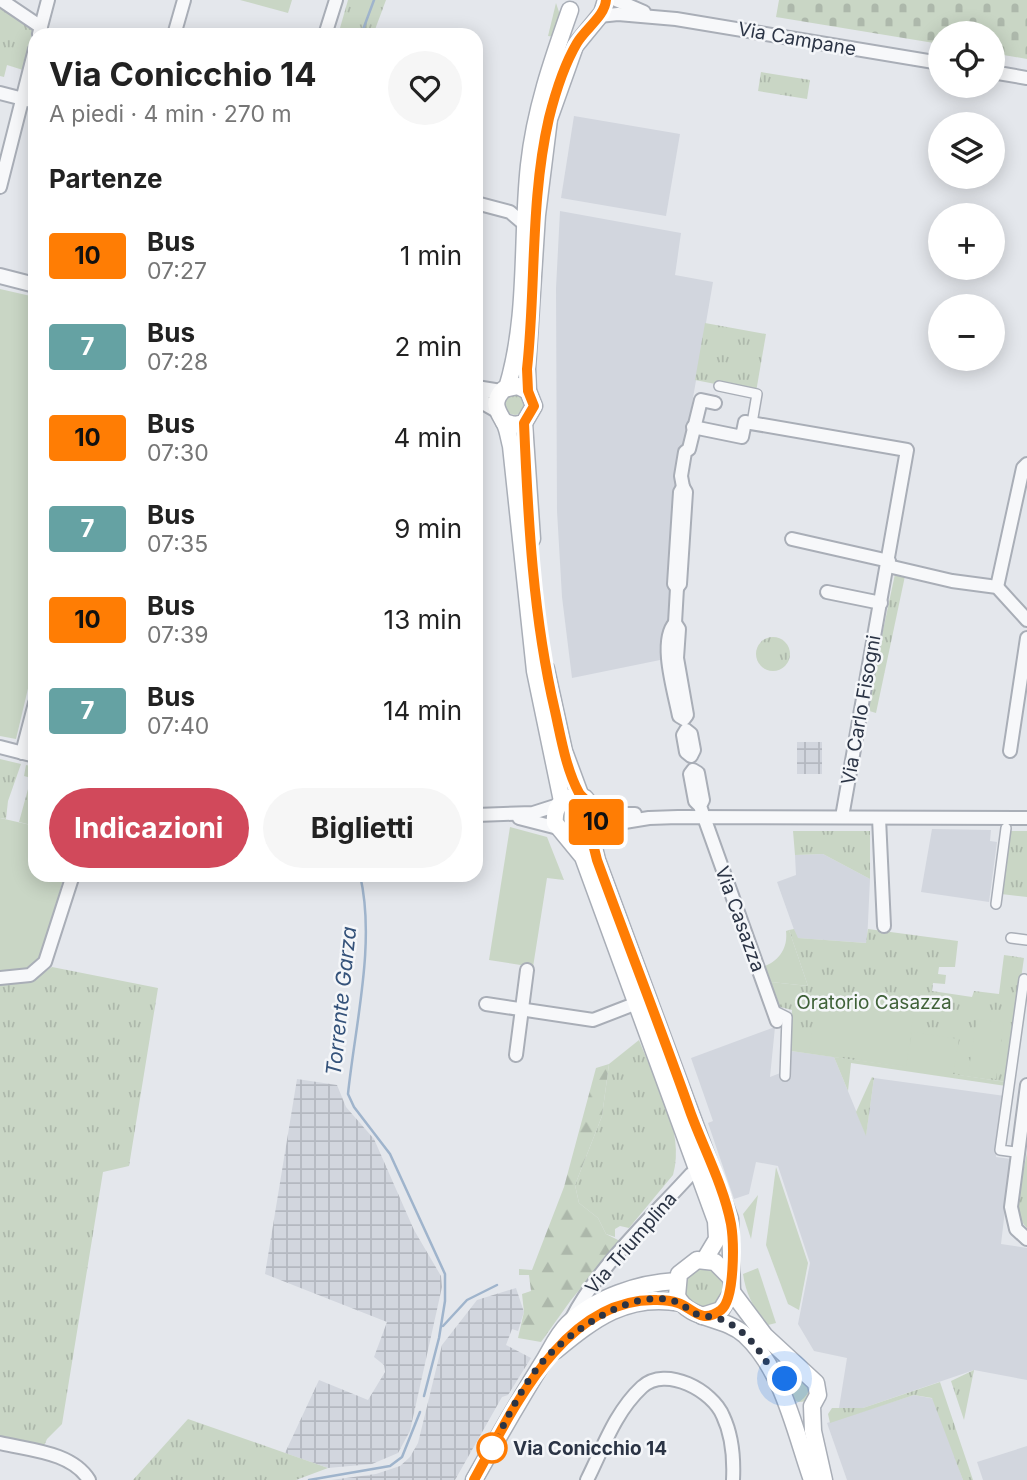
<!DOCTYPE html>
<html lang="it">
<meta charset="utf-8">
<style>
:root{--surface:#fff;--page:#f6f6f6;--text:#222;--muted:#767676;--accent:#d1495b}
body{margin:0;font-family:Inter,sans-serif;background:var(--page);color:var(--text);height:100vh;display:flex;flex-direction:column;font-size:26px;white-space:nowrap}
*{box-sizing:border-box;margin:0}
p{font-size:23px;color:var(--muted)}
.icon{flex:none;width:38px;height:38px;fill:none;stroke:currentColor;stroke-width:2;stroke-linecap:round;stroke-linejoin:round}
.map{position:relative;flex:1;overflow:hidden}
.panel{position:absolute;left:28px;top:28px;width:455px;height:854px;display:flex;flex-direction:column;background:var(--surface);border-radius:21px;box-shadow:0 4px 18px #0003}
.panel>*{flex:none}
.badge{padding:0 14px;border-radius:5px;font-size:24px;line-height:46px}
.controls{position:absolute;left:928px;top:21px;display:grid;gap:14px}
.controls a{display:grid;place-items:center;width:77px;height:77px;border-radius:50%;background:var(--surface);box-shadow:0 4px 18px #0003;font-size:35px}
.you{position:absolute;width:35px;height:35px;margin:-18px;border:5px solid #fff;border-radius:50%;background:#1a73e8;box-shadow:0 0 0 10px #1a73e833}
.map>.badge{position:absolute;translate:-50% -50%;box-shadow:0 0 0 4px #fff}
h2{padding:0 21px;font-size:26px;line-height:63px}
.round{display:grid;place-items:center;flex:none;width:74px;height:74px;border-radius:37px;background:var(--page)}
.headline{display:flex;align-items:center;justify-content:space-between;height:119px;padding:0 21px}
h1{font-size:33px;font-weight:700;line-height:52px}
.primary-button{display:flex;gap:14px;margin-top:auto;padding:14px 21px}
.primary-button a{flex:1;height:80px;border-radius:42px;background:var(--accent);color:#fff;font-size:28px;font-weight:700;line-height:80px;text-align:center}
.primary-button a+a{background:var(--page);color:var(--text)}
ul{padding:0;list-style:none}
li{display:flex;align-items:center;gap:21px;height:91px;padding:0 21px}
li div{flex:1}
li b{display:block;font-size:26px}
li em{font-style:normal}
li .badge{min-width:77px;font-weight:700;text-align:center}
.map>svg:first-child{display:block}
</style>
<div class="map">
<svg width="1027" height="1480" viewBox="0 0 1027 1480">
<defs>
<pattern id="industrial-grid" width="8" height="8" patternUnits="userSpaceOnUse" patternTransform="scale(1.75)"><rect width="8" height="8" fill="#d2d6de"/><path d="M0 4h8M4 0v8" fill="none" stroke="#b4b8c0"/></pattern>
<pattern id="grass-tufts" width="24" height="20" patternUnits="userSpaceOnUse" patternTransform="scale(1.75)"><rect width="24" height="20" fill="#c9d6c5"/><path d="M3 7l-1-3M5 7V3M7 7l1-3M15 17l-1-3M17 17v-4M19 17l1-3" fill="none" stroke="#adb8ab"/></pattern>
<pattern id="forest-firs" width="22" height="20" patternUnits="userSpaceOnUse" patternTransform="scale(1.75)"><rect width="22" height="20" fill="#c9d6c5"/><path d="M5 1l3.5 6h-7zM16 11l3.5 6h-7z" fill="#adb8ab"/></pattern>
<pattern id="cemetery-stones" width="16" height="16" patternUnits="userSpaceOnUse" patternTransform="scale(1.75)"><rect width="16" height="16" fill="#c9d6c5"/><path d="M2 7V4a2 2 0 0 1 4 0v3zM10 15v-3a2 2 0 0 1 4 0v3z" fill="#adb8ab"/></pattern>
</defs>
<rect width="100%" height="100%" fill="#e4e7ec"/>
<!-- built -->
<g fill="#d2d6de">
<path d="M574,116L680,134L666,216L561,198Z"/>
<path d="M560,211L681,233L675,275L713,282L679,479L665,659L572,678L562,597L557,511L556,288Z"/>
<path d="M932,829L991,830L990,841L997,842L989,902L921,892Z"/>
<path d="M823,854L870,879L867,943L797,938L777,882L796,875L795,855Z"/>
<path d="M775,1027L770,1077L788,1070L791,1051L834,1057L866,1135L874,1078L1005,1096L996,1157L1011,1159L1001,1244L1027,1248V1380L974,1370L863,1408H839L847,1358L814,1351L798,1324L810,1263L778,1166L756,1162L749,1194L734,1199L708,1123L713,1121L691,1058Z"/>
<path d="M914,1395L935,1399L963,1480H847L827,1423Z"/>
<path d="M1027,1446V1480H983L977,1462Z"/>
</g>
<!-- industrial -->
<g fill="url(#industrial-grid)">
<rect x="797" y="742" width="25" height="32"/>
<path d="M297,1079L337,1085L346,1107L374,1139L414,1230L441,1276L442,1287L410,1431L398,1453L372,1464L328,1468L285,1453L319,1380L368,1400L385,1372L384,1365L374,1357L387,1322L265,1274Z"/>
<path d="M516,1288L524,1312L518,1331L512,1329L506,1345L531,1358L508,1395L502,1397L455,1480H331L376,1474L400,1466L410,1457L418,1443L442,1345L477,1300Z"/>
</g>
<!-- grass -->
<g fill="url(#grass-tufts)">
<path d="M348,0H386L373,35H338Z"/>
<path d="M0,6L33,28L23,70L7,65L4,77L0,76Z"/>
<path d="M761,72L810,80L807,99L758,91Z"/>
<path d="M705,323L766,334L756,392L695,380Z"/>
<circle cx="515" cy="405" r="10"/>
<path d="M895,574L905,576L876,713L866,710Z"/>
<circle cx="773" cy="654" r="17"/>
<path d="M0,759L21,764L8,801L6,819L0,818Z"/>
<path d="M26,765L35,767V826L19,822L31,778L24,776Z"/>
<path d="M793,831H870V879L823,854L795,855Z"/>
<path d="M1010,831H1027V897L1001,894Z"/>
<path d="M794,929L798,938L866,943L868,929L958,941L955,967H939L938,974L946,975L945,984L933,983L932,991L972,997L974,991L999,994L1004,955L1024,958L1006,1082L791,1051L788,1070L792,1010L780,1007L771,982L808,986L789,930Z"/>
<path d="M52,967L158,988L129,1166L103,1172L62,1424L47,1439L43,1448L0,1437V981L38,977Z"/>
<path d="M639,1040C654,1079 686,1131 673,1175L629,1228L620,1226L615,1229V1237L606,1234L598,1218L579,1203L575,1185L602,1116L609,1064Z"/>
<path d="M872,1077L874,1078L866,1136L856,1112Z"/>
<path d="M1027,1152V1228C1010,1213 1024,1173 1027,1152Z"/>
<circle cx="704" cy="1288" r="19"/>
<path d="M974,1370L964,1420L951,1381Z"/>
<circle cx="800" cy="1391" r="11"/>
<path d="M940,1382L973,1480H963L932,1398L914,1395L830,1423L828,1414L832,1408H863Z"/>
<path d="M188,1419L328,1468L296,1480H133Z"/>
</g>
<!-- forest -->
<path fill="url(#forest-firs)" d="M609,1064L602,1116L575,1185L579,1203L598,1218L606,1234L620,1241L571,1300L541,1342L518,1338L524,1312L522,1294L531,1291L529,1275H519V1269L532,1270L564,1187L596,1068Z"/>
<!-- cemetery -->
<path fill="url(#cemetery-stones)" d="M779,0H1027V59L992,53V33H940V44L776,17Z"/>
<!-- garden -->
<g fill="#c9d6c5">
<path d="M240,0H292L288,13Z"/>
<path d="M556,3L560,15L555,37L548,36Z"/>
<path d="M0,289L35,297V659L16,739L0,736Z"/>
<circle cx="575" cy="817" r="11"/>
<path d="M0,818L35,826V875H64L43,955L26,970L0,973Z"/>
<path d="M510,827L547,837L564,880L547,878L533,967L489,960Z"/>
<path d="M789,930L808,986L771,982L765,966C780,960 788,947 786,931Z"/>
<path d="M818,995L914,1010L906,1066L809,1051Z"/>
<path d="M977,1019L1004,1023L996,1079L968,1074Z"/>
<path d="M912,1032L959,1039L953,1074L1006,1082V1086L851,1063L848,1091L834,1057L906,1067Z"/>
<path d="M776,1167L808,1263L799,1310L788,1304L766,1245Z"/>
<path d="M758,1195L751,1239L743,1214Z"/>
<path d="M758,1268L776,1323L768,1325C754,1309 746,1295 743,1274Z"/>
</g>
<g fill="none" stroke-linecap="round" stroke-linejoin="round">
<!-- stream -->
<g stroke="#9fb4cc" stroke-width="2.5">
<path d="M361,35L374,0"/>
<path d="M360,875C376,943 355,1025 348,1094L354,1107L390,1154L445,1274V1301L439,1338L424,1396"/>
<path d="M443,1326L467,1300L497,1285"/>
<path d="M309,1480L390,1466L402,1457L420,1412"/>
</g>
<!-- pedestrian casing -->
<g stroke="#a9aeb7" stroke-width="12">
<g id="pedestrian">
<path d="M719,386L757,394L752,423"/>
<path d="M996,904L1006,828"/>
<path d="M1011,938L1027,940"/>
<path d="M773,1010L787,1017L785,1076"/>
<path d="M1015,1152L1000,1150L1024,979"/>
</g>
</g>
<!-- minor casing -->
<g stroke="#a9aeb7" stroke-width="16">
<g id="minor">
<path d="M1,0L41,27"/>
<path d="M616,0L644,12"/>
<path d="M599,16L618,14L676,19L940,63"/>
<path d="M39,34L48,0"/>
<path d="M174,35L184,0"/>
<path d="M325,35L336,0"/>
<path d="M992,72L1027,78"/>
<path d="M0,93L35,102"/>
<path d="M0,187L35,49"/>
<path d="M476,203L510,212L524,224"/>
<path d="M693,427L742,437L745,422L907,450L842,817"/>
<path d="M683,487L686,492L680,584L677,588L674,584L680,492Z"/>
<path d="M683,487L681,476L685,452L689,449L701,400L715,403"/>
<path d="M792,539L889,561"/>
<path d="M888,566L952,581L997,587L1027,620"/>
<path d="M997,587L1023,468L1027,464"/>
<path d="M827,592L881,603"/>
<path d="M675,623L679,629L677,658L687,715L684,719L679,716C675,694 658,641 675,623Z"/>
<path d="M675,623L677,588"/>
<path d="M686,730L691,734L694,750L691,756L686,752L683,735Z"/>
<path d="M0,747L35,756"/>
<path d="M1010,751L1027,638"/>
<path d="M22,753L35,703"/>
<path d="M700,806L703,800L698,773L693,770L690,774L695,801L700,806L777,1021"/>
<path d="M594,807L617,814H635"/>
<path d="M476,815L533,813L558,805"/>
<path d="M519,818L558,828"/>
<path d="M879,818L884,926"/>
<path d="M594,827L649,818L678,817L1027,818"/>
<path d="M0,978L30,975L45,962L73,875"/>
<path d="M486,1004L593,1020L637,1003"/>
<path d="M516,1055L527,970"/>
<path d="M1027,1085L1011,1207L1016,1229L1027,1239"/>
<path d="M572,1318C598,1267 652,1217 691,1174L699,1171"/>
<path d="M0,1443C29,1450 72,1452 89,1480"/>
<path d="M587,1480C603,1448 615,1412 642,1387C666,1365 713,1391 723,1416C732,1435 734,1460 733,1480"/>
</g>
</g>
<!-- tertiary casing -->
<g stroke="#a9aeb7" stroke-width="18">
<g id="tertiary">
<path d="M0,276L35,285"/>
<path d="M476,388L501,392"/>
<path d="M476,398L495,409"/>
</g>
</g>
<!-- secondary casing -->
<g stroke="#a9aeb7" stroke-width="19">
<g id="secondary">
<path d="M507,388C529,316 521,238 529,165C535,110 552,61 570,10"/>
<path d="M528,391L518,386L504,389C490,403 498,411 505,424C508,430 509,439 511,446L535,671L562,801"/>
<path d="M504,422L514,425L524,423L534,406L528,391L527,369L537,215L549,119L575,46L602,13L606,0"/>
<path d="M524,423L532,539"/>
<path d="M546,669L564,751L581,797"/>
<path d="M590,832L597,860L730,1219L732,1292L721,1310L702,1316"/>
<path d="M568,836H583L594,827L596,812L585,798C567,793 553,804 555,823L583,857L716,1221L717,1239L705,1259"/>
<path d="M730,1277L715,1262L697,1260L679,1274L677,1296C689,1321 722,1315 745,1335C783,1370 795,1432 812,1480"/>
<path d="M732,1292L765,1336L816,1383L818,1395L812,1406L813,1431L824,1480"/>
<path d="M555,1351C594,1319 627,1293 681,1303"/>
<path d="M474,1480C497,1439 520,1399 545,1359C552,1347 558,1334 568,1324C595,1297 640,1283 676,1281"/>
</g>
</g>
<!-- pedestrian -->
<use href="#pedestrian" stroke="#f7f8fa" stroke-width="9"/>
<!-- minor -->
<use href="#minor" stroke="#f7f8fa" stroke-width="12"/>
<!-- tertiary -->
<use href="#tertiary" stroke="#f7f8fa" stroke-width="14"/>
<!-- secondary -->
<use href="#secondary" stroke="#fff" stroke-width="16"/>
</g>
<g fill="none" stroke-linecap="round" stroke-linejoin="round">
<!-- line casing -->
<g stroke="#fff" stroke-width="16">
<path id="line" d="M474,1480C512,1412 563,1297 657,1300C664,1300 672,1301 678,1303C693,1308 701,1325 721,1310C735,1299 734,1242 731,1224C724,1187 704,1149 691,1114C661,1029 628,945 597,860L590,832C595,826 598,820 596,812C594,802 584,801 579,793C566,769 561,738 555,711C533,617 528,519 524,423L534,406L528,391L527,369C536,287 530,200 549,118C555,94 564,65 577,43C585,29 605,16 606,0"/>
</g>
<!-- line -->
<use href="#line" stroke="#ff7d04" stroke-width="10"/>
<!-- walk -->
<path stroke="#2b3445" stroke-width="7" stroke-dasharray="0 12.6" d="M492,1448C507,1419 522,1385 544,1360C570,1331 640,1282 681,1304C686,1306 688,1311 694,1313C703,1317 715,1316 725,1321C753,1335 769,1363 781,1391L785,1379"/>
</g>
<!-- markers -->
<circle fill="#fff" stroke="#ff7d04" stroke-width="3.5" cx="492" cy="1448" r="14"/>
<g text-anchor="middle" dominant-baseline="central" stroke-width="5" stroke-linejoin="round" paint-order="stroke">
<!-- street labels -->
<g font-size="19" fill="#2b3445" stroke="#f4f6f9">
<text transform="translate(797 39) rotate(10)">Via Campane</text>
<text transform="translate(861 710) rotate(-80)">Via Carlo Fisogni</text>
<text transform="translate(740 919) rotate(70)">Via Casazza</text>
<text transform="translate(631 1243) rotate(-49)">Via Triumplina</text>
</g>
<!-- park labels -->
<g font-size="19" fill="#3f6138" stroke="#f4f6f9">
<text x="874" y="1002">Oratorio Casazza</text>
</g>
<!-- stop labels -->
<g font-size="19" font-weight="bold" fill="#2b3445" stroke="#f4f6f9" text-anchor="start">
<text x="513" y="1448">Via Conicchio 14</text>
</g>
<!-- water labels -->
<g font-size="21" font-style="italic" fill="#34527a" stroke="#f4f6f9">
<text transform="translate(341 1001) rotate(-84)">Torrente Garza</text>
</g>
</g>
</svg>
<div class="controls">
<a><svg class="icon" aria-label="locate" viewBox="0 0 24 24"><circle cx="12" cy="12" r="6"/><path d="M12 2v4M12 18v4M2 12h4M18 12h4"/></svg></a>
<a><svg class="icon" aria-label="layers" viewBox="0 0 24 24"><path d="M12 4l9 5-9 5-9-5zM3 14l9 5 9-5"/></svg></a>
<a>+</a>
<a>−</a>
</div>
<div class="you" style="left:785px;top:1379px"></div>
<b class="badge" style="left:596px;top:822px;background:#ff7d04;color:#111">10</b>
<section class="panel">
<div class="headline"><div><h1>Via Conicchio 14</h1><p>A piedi · 4 min · 270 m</p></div><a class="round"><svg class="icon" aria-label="heart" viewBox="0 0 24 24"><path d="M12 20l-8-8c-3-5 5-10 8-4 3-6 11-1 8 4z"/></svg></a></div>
<h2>Partenze</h2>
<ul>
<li><span class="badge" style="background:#ff7d04;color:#111">10</span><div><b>Bus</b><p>07:27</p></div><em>1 min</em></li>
<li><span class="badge" style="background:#65a2a3;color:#fff">7</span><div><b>Bus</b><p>07:28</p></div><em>2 min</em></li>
<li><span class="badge" style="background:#ff7d04;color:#111">10</span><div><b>Bus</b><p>07:30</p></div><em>4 min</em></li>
<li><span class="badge" style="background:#65a2a3;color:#fff">7</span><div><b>Bus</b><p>07:35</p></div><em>9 min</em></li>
<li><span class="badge" style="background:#ff7d04;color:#111">10</span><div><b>Bus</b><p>07:39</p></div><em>13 min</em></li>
<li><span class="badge" style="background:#65a2a3;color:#fff">7</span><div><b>Bus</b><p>07:40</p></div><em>14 min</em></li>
</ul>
<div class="primary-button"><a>Indicazioni</a><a>Biglietti</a></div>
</section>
</div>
